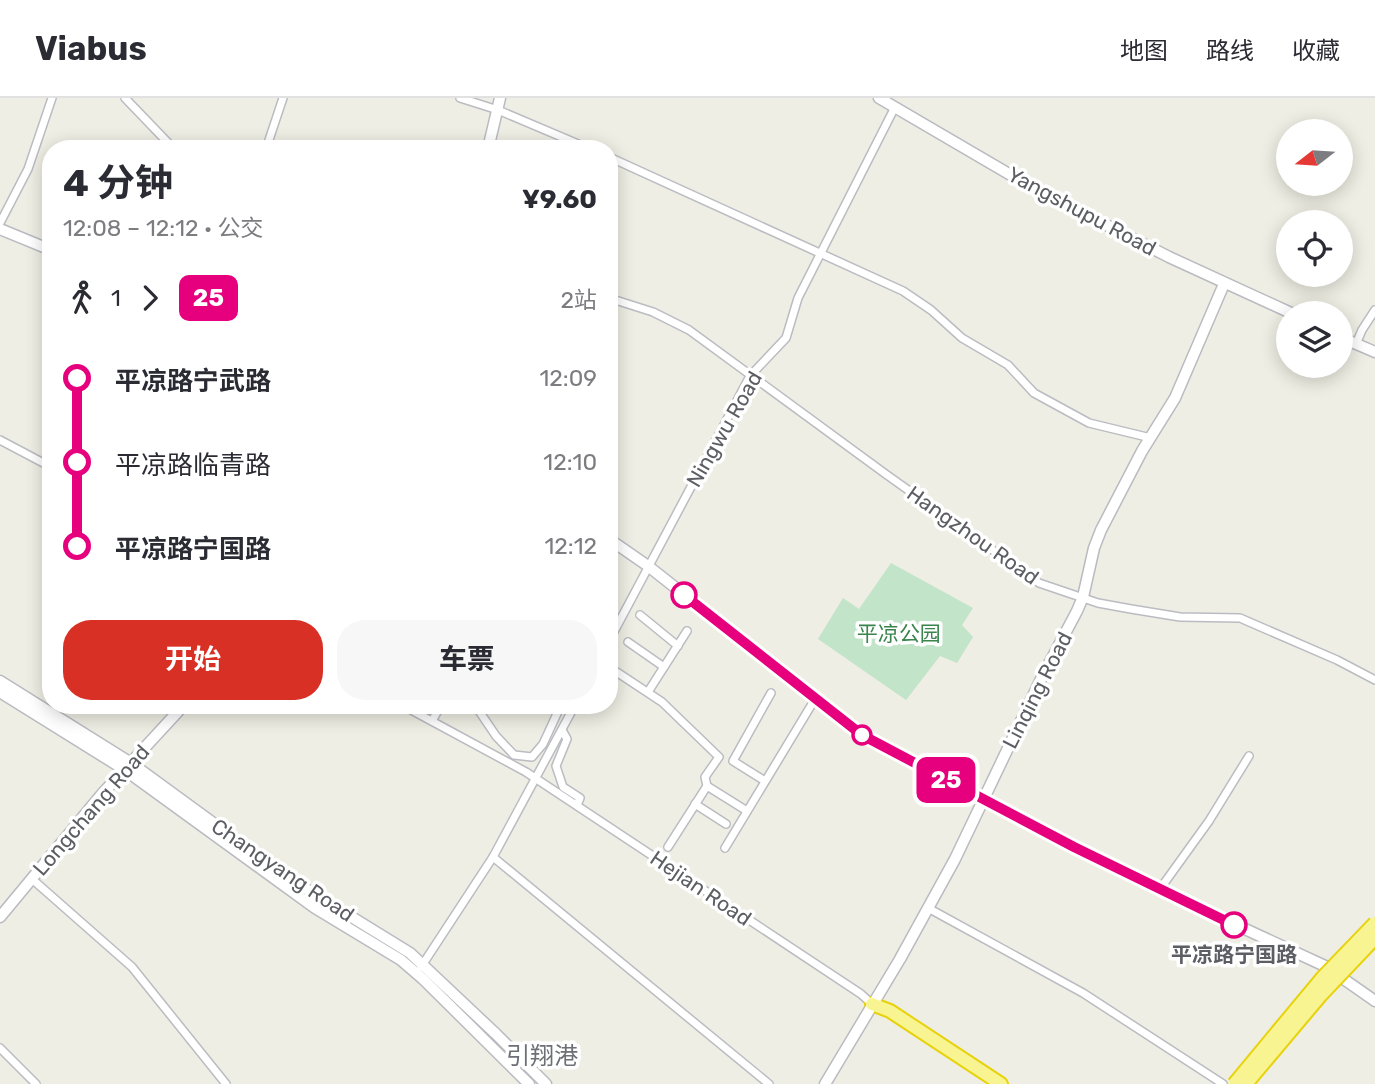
<!DOCTYPE html>
<html lang="zh">
<meta charset="utf-8">
<style>
:root{--surface:#fff;--page:#f7f7f7;--text:#2b2b33;--muted:#7c7c81;--line:#e1e1e2;--accent:#d93025}
body{margin:0;font-family:Rubik,"Noto Sans SC",sans-serif;background:var(--page);color:var(--text);height:100vh;display:flex;flex-direction:column;font-size:26px;white-space:nowrap}
*{box-sizing:border-box;margin:0}
p{font-size:23px;color:var(--muted)}
.icon{flex:none;width:38px;height:38px;fill:none;stroke:currentColor;stroke-width:2;stroke-linecap:round;stroke-linejoin:round}
.map{position:relative;flex:1;overflow:hidden}
.panel{position:absolute;left:42px;top:42px;width:576px;height:574px;display:flex;flex-direction:column;background:var(--surface);border-radius:28px;box-shadow:0 4px 18px #0003}
.panel>*{flex:none}
.badge{padding:0 14px;border-radius:10px;font-size:24px;line-height:46px}
.needle{width:46px;rotate:253deg}
.fabs{position:absolute;left:1276px;top:21px;display:grid;gap:14px}
.fabs a{display:grid;place-items:center;width:77px;height:77px;border-radius:50%;background:var(--surface);box-shadow:0 4px 18px #0003;font-size:35px}
.map>.badge{position:absolute;translate:-50% -50%;box-shadow:0 0 0 4px #fff}
.legs{display:flex;align-items:center;gap:10px;height:77px;padding:0 21px;font-size:23px}
.legs p{margin-inline-start:auto}
.headline{display:flex;align-items:center;justify-content:space-between;height:119px;padding:0 21px}
h1{font-size:38px;font-weight:700;line-height:52px}
.button{display:flex;gap:14px;margin-top:auto;padding:14px 21px}
.button a{flex:1;height:80px;border-radius:28px;background:var(--accent);color:#fff;font-size:28px;font-weight:700;line-height:80px;text-align:center}
.button a+a{background:var(--page);color:var(--text)}
ul{padding:0 21px;list-style:none}
li{display:flex;align-items:center;gap:24px;height:84px;font-size:26px}
li i{display:grid;place-items:center;width:10px;height:100%;margin:0 9px;background:currentColor}
li i::after{content:'';width:18px;height:18px;margin:-9px;border:5px solid;border-radius:50%;background:var(--surface)}
li p{margin-inline-start:auto}
li:first-child i{background:linear-gradient(#0000 50%,currentColor 0)}
li:last-child i{background:linear-gradient(currentColor 50%,#0000 0)}
header{display:flex;align-items:center;gap:42px;box-sizing:border-box;height:98px;padding:0 35px;background:var(--surface);border-bottom:2px solid var(--line)}
header strong{font-size:33px}
nav{display:flex;gap:38px;margin-inline-start:auto;font-size:24px}
.map>svg:first-child{display:block}
</style>
<header>
<strong>Viabus</strong>
<nav><a>地图</a><a>路线</a><a>收藏</a></nav>
</header>
<div class="map">
<svg width="1375" height="986" viewBox="0 0 1375 986">
<rect width="100%" height="100%" fill="#eeeee4"/>
<!-- green -->
<path fill="#c2e4c9" d="M891,465L973,510L962,527L973,539L957,565L940,558L906,602L818,541L843,500L859,511Z"/>
<g fill="none" stroke-linecap="round" stroke-linejoin="round">
<!-- street casing -->
<g stroke="#bbbcc2" stroke-width="10">
<g id="street">
<path d="M125,0L174,51"/>
<path d="M460,0L498,12L590,51"/>
<path d="M266,51L283,0"/>
<path d="M609,59L903,193L931,212L962,240L1008,267L1034,295L1089,325L1151,340"/>
<path d="M0,125L28,71L52,0"/>
<path d="M609,200L653,214L689,232L887,377L1039,485L1098,505L1131,511L1180,519L1240,520L1337,562L1375,582"/>
<path d="M1356,246L1362,232L1375,212"/>
<path d="M0,342L51,369"/>
<path d="M640,517L678,548"/>
<path d="M609,543L750,278L786,240L798,200L895,9"/>
<path d="M628,544L664,569"/>
<path d="M609,569L662,604L719,659L705,679L707,688L668,749"/>
<path d="M648,594L687,533"/>
<path d="M402,607L526,674L861,896L873,907"/>
<path d="M475,607L496,638L514,657L532,659L543,646L561,607"/>
<path d="M432,623L441,607"/>
<path d="M562,632L567,641L556,668L563,689L580,700L577,707"/>
<path d="M765,683L733,663L771,595"/>
<path d="M707,688L747,713"/>
<path d="M695,706L726,726"/>
<path d="M725,750L815,601"/>
<path d="M493,759L769,986"/>
<path d="M32,781L132,869L226,986"/>
<path d="M1160,791L1209,723L1249,658"/>
<path d="M928,810L1083,895L1223,986"/>
<path d="M421,869L493,759L575,607"/>
<path d="M0,950L36,986"/>
</g>
</g>
<!-- secondary casing -->
<g stroke="#babbc1" stroke-width="13">
<g id="secondary">
<path d="M879,0L1026,86L1169,159L1291,215"/>
<path d="M488,51L500,0"/>
<path d="M0,131L51,152"/>
<path d="M1340,239L1375,254"/>
<path d="M609,441L648,468L862,637L1139,782L1325,868L1375,903"/>
<path d="M0,583L131,665L290,781L410,855L496,936L546,986"/>
<path d="M0,594L125,672L315,810L401,862L423,881L529,986"/>
<path d="M0,819L102,696L184,607"/>
<path d="M825,986L900,861L955,761L1042,579L1077,513L1083,499L1094,450L1101,432L1142,353L1175,300L1224,186"/>
</g>
</g>
<!-- highway casing -->
<g stroke="#e7d20b" stroke-width="16">
<path id="highway" d="M872,906L890,913L1001,986"/>
</g>
<!-- street -->
<use href="#street" stroke="#fff" stroke-width="7"/>
<!-- secondary -->
<use href="#secondary" stroke="#fff" stroke-width="10"/>
<!-- highway -->
<use href="#highway" stroke="#f8f491" stroke-width="12"/>
<!-- highway-bridge casing -->
<g stroke="#e7d20b" stroke-width="16" stroke-linecap="butt">
<g id="highway-bridge">
<path d="M1234,986L1322,880L1375,825"/>
<path d="M1246,986L1321,897L1375,840"/>
</g>
</g>
<!-- highway-bridge -->
<use href="#highway-bridge" stroke="#f8f491" stroke-width="12"/>
</g>
<g fill="none" stroke-linecap="round" stroke-linejoin="round">
<!-- line-1 casing -->
<g stroke="#fff" stroke-width="16">
<path id="line-1" d="M684,497L862,637L1074,749L1234,827"/>
</g>
<!-- line-1 -->
<use href="#line-1" stroke="#e6007e" stroke-width="10"/>
</g>
<!-- markers -->
<g fill="#fff" stroke="#e6007e" stroke-width="3.5">
<circle cx="684" cy="497" r="12"/>
<circle cx="862" cy="637" r="9"/>
<circle cx="1234" cy="827" r="12"/>
</g>
<g text-anchor="middle" dominant-baseline="central" stroke-width="7" stroke-linejoin="round" paint-order="stroke">
<!-- street labels -->
<g font-size="21" fill="#5c5e64" stroke="#fff">
<text transform="translate(1082 113) rotate(28)">Yangshupu Road</text>
<text transform="translate(724 331) rotate(-60)">Ningwu Road</text>
<text transform="translate(973 437) rotate(35)">Hangzhou Road</text>
<text transform="translate(1037 592) rotate(-63)">Linqing Road</text>
<text transform="translate(91 712) rotate(-49)">Longchang Road</text>
<text transform="translate(283 772) rotate(34)">Changyang Road</text>
<text transform="translate(701 790) rotate(34)">Hejian Road</text>
</g>
<!-- park labels -->
<g font-size="21" fill="#3a854e" stroke="#fff">
<text x="899" y="535">平凉公园</text>
</g>
<!-- stop labels -->
<g font-size="21" font-weight="bold" fill="#5c5e64" stroke="#fff">
<text x="1234" y="856">平凉路宁国路</text>
</g>
<!-- quarter labels -->
<g font-size="24" fill="#6d7076" stroke="#fff">
<text x="542" y="958">引翔港</text>
</g>
</g>
</svg>
<div class="fabs">
<a><svg class="needle" viewBox="-14 -14 28 28"><path d="M0-13l5 13h-10z" fill="#e53935"/><path d="M0 13l5-13h-10z" fill="#7c7c81"/></svg></a>
<a><svg class="icon" aria-label="locate" viewBox="0 0 24 24"><circle cx="12" cy="12" r="6"/><path d="M12 2v4M12 18v4M2 12h4M18 12h4"/></svg></a>
<a><svg class="icon" aria-label="layers" viewBox="0 0 24 24"><path d="M12 4l9 5-9 5-9-5zM3 14l9 5 9-5"/></svg></a>
</div>
<b class="badge" style="left:946px;top:682px;background:#e6007e;color:#fff">25</b>
<section class="panel">
<div class="headline"><div><h1>4 分钟</h1><p>12:08 – 12:12 · 公交</p></div><b>¥9.60</b></div>
<div class="legs"><svg class="icon" aria-label="walk" viewBox="0 0 24 24"><circle cx="13" cy="4" r="2"/><path d="M13 8l-2 6 4 7M11 14l-3 7M7 12l3-4h3l4 4"/></svg>1<svg class="icon" aria-label="forward" viewBox="0 0 24 24"><path d="M9 5l7 7-7 7"/></svg><b class="badge" style="background:#e6007e;color:#fff">25</b><p>2站</p></div>
<ul>
<li><i style="color:#e6007e"></i><b>平凉路宁武路</b><p>12:09</p></li>
<li><i style="color:#e6007e"></i><span>平凉路临青路</span><p>12:10</p></li>
<li><i style="color:#e6007e"></i><b>平凉路宁国路</b><p>12:12</p></li>
</ul>
<div class="button"><a>开始</a><a>车票</a></div>
</section>
</div>
